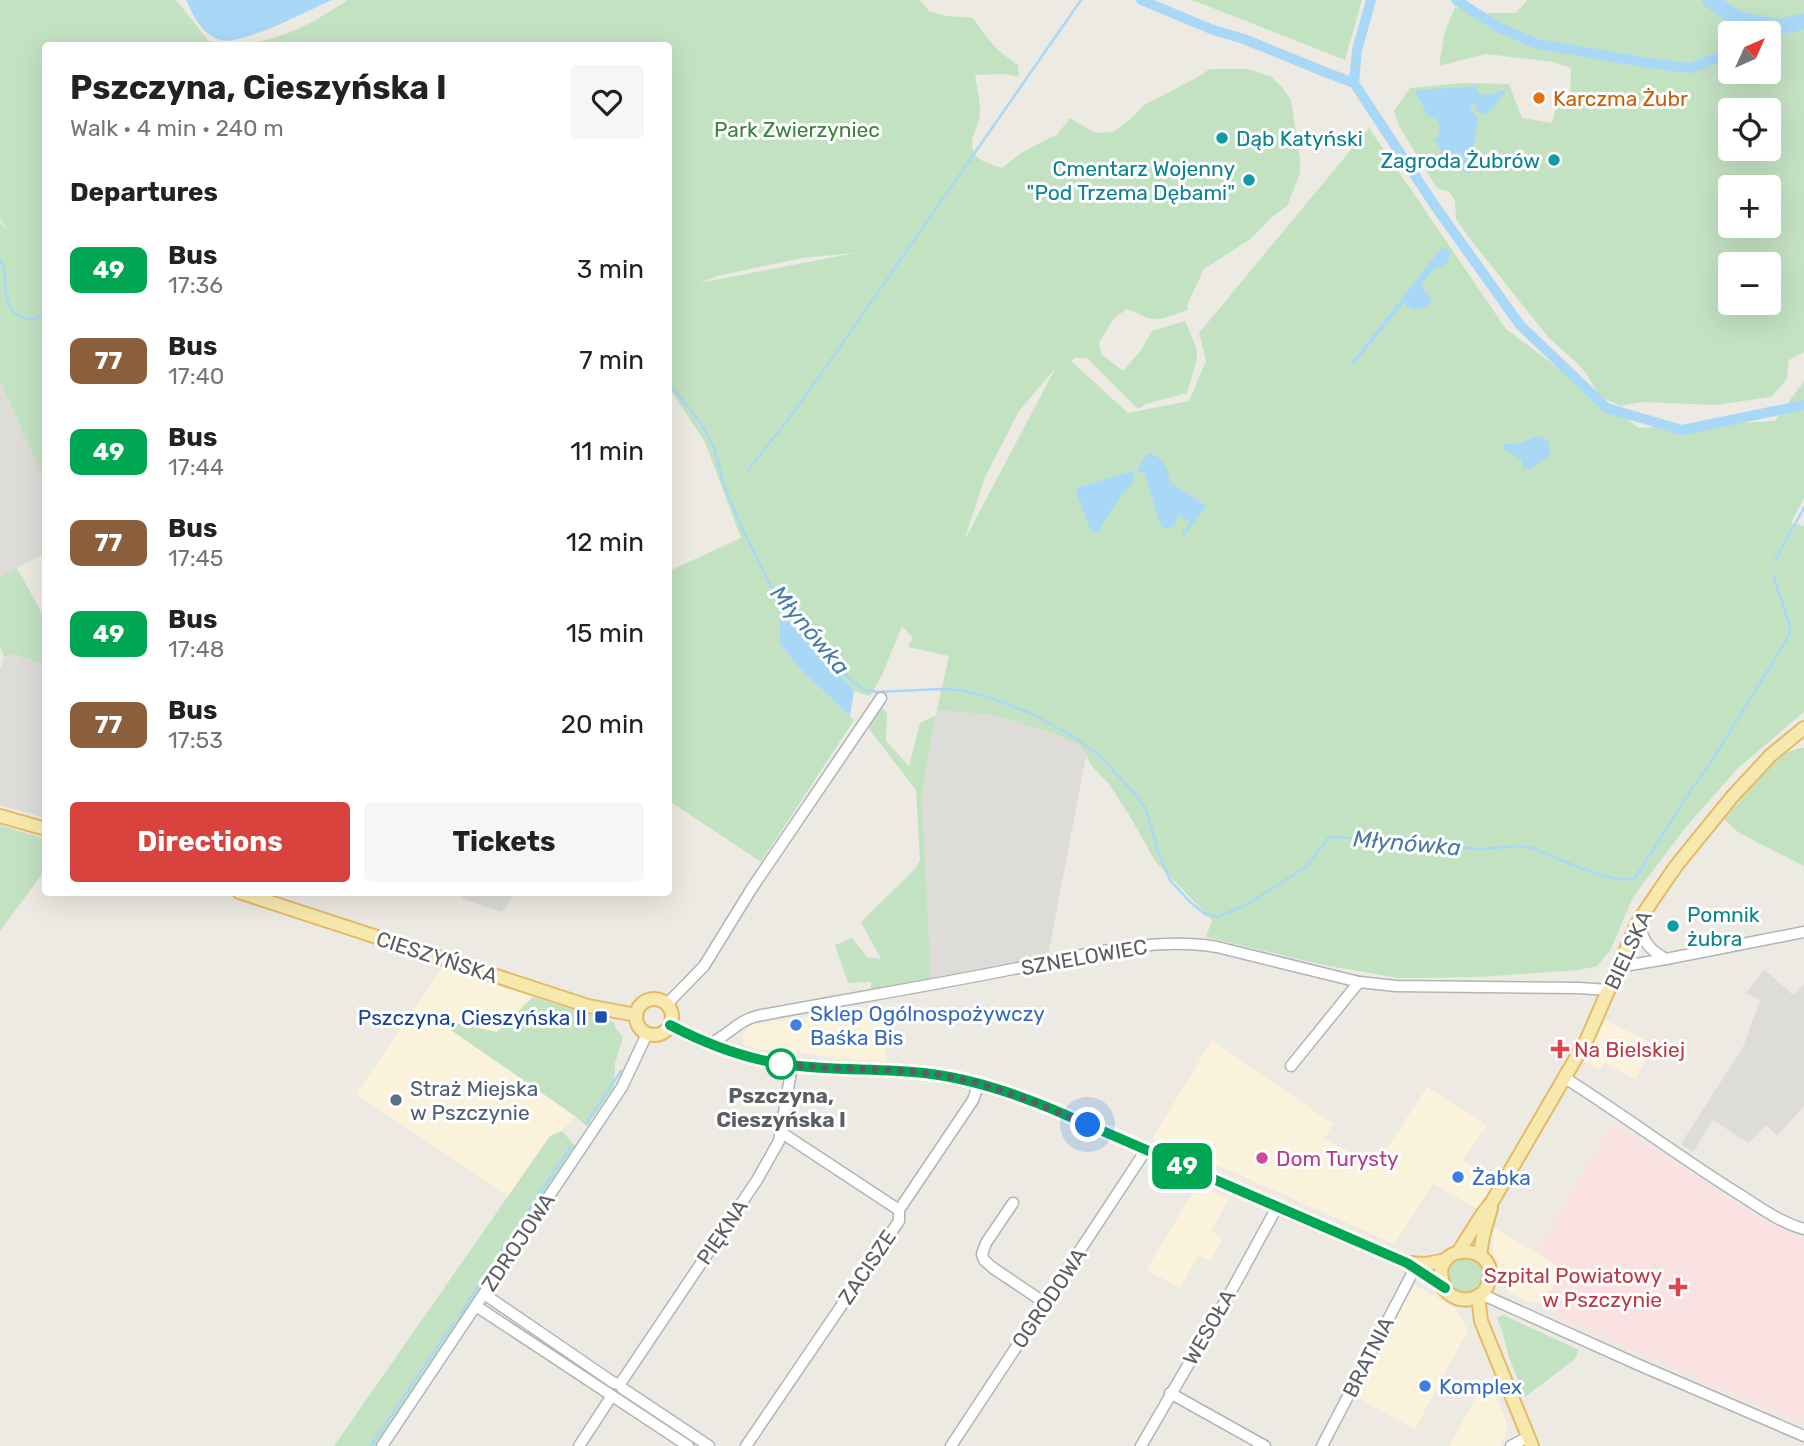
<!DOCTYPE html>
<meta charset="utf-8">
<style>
:root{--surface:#fff;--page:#f6f6f6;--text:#222;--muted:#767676;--accent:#d9433d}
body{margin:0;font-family:Rubik,sans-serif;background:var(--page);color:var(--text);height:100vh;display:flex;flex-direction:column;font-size:26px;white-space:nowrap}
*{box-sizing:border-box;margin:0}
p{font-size:23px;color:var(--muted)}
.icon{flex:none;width:38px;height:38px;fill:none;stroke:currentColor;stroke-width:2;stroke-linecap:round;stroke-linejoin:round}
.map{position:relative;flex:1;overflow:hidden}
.panel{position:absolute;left:42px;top:42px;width:630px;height:854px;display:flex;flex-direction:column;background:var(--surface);border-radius:7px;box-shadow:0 7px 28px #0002}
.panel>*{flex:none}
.badge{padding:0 14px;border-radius:10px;font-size:24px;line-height:46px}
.needle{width:46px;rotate:45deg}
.fabs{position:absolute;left:1718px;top:21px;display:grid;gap:14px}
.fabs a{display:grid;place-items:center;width:63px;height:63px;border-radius:7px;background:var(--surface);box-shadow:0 7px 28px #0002;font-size:35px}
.you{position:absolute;width:35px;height:35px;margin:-18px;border:5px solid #fff;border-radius:50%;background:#1a73e8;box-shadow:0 0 0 10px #1a73e833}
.map>.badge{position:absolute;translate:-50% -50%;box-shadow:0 0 0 4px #fff}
h2{padding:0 28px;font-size:26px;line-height:63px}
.round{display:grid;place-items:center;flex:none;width:74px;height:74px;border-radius:7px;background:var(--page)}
.head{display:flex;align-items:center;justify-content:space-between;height:119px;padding:0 28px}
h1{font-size:33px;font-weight:700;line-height:52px}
.action{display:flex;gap:14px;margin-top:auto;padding:14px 28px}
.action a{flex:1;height:80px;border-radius:7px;background:var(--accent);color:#fff;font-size:28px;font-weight:700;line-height:80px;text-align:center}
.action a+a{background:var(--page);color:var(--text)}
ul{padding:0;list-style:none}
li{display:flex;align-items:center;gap:21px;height:91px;padding:0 28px}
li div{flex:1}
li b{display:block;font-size:26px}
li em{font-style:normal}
li .badge{min-width:77px;font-weight:700;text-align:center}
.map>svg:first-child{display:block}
</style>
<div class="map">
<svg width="1804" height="1446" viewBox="0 0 1804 1446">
<rect width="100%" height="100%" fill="#edeae3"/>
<!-- commercial -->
<g fill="#faf2db">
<path d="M442,968L533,997L497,1032L437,1020L575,1116L562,1131L550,1136L509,1197L356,1094Z"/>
<path d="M880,1006L887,1062L838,1059L806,1053L756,1049L744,1045L743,1035L750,1025Z"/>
<path d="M1605,1020L1655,1045L1635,1079L1605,1063L1600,1069L1583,1061Z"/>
<path d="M1212,1040L1333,1124L1324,1139L1376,1165L1427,1087L1487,1125L1463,1160L1495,1180L1477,1209L1433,1184L1394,1244L1233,1172L1152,1139Z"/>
<path d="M1197,1186L1229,1199L1211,1231L1223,1239L1210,1261L1198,1255L1180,1288L1146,1270Z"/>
<path d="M1494,1228L1564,1269L1542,1305L1532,1301L1531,1303L1507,1292L1509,1289L1502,1285L1493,1250Z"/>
<path d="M1413,1284L1455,1308L1468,1330L1415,1429L1356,1397Z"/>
<path d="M1488,1376L1507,1423L1505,1436L1500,1446H1449Z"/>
</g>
<!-- industrial -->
<g fill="#dedcd8">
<path d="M0,381L46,482L45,553L0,577Z"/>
<path d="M13,654L45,665V818L0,805V670L4,657Z"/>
<path d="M937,710L993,715L1055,734L1081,746L1086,756L1048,956L931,983L922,794Z"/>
<path d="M464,893L465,892L516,893L502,912L462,899Z"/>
<path d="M1764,969L1793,995L1804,984V1106L1777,1136L1767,1125L1748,1143L1713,1120L1693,1152L1681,1144L1743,1047L1760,1000L1746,993Z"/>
</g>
<!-- medical -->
<path fill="#f9e2e1" d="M1612,1123L1764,1220L1804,1239V1424L1632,1350L1555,1315L1556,1312L1542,1305L1563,1269L1536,1252Z"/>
<!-- green -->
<g fill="#c3e2c2" fill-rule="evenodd">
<path d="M0,0H176L209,41C217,42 227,45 236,44C277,43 314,23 347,0H920L929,11L947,16L973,18C979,26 984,34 991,42C998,51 1008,58 1018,65L1019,77L1005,74L975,75C977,89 982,105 979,120C978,125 975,130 973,136C968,159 984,162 1002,168L1021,153L1051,137L1056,136L1070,118L1095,133L1113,132L1133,117L1144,105L1194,79L1210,69H1247L1270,76L1282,87L1291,100L1300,159V173L1287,206L1273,216L1252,238L1204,269L1188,303L1187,310C1176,314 1160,322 1148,318C1140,315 1135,311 1127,309L1115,317L1099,342L1101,354L1123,371L1141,350L1152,331L1185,321L1196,347L1197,359L1187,393L1146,404L1138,409L1087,358H1075L1071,361L1128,413L1189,401L1206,361L1199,333L1369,128L1506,329L1639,428L1775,421L1804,381V498L1791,523L1804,526V712L1737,769L1686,827L1633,897L1610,951L1597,966L1579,970L1481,977L1399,978L1323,965L1206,937L1212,920L1155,861L1131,818L1109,784L1091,765L1081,746L1055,734L993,715L937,710L949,656L908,647L913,638L902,626L882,675L870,696L854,691L829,662L780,616V644L801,670L854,720L761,862L669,801V571L741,538L705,442L669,388L668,46H46V471L41,472L0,381V222L9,232L0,219ZM855,253L700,283L717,276L802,258ZM1054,370V371L964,541L985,477L1019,411Z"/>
<path d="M1192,0H1362L1345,60Z"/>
<path d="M1527,0H1804V352L1789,360L1787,379L1771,397L1715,405L1641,402L1621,406L1599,396L1588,376L1579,365L1548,337L1467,235L1456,219L1455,200L1449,192L1437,188L1399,126L1394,111L1410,88L1464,83L1509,84L1522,118L1552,123L1558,101L1570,104L1571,68L1553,62L1486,54L1439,66L1445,31L1455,7L1475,13H1516ZM1731,33H1769V72H1731ZM1731,110H1769V149H1731ZM1731,187H1769V226H1731ZM1731,264H1769V303H1731Z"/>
<path d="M17,568L45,619V665L13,654L4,657L0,647V577Z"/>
<path d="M881,707L887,713L886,741L909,766L920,723L936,715L922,794L931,983L871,992V982L848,983L835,945L852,938L867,957L881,959L861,922L915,869L920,860L916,790L866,725Z"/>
<path d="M1799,748H1804V866L1739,833L1724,819L1774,763L1785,753Z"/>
<path d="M0,825L45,839V870L0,931Z"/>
<path d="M533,997L614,1022L615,1027L623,1037L615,1063L614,1087L587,1126L575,1116L435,1019L497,1032Z"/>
<path d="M562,1131L575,1146L375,1446H334L550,1136Z"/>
<circle cx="1466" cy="1275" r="18"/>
<path d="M1503,1315L1579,1350L1575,1359L1525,1397L1508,1355L1503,1333L1497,1318Z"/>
</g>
<!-- water -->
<g fill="#a9d8f7">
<path d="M186,0H332C309,10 242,46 220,40C201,34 194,16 186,0Z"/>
<path d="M1477,86L1478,93L1488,95L1507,89L1494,107L1486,114L1477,112L1475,105L1471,104V110L1478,119L1469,175L1440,155L1441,150L1434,139L1439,136L1440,126L1437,119L1428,117L1415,90Z"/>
<path d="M1442,247L1446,248L1449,251V260L1444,266L1434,269L1421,284L1432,301C1427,307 1421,310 1412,310L1404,303L1355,363H1351Z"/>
<path d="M1537,436L1547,439L1550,446V455L1532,468L1524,470L1521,460L1504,449L1503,444L1521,443Z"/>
<path d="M1150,453C1164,458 1168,469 1170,482L1207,506L1184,536L1181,534L1190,522L1179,515L1174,526L1164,529L1160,524L1144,472L1139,473L1137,471L1144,457Z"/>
<path d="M1132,471L1134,473L1132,484L1122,495L1102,525L1101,532L1095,533L1090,529L1076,492L1077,488Z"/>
<path d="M780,616L801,631L854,691L850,716L801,670L780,644Z"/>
</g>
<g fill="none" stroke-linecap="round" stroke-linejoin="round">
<!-- stream -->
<g stroke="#a9d8f7" stroke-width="2.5">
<path d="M0,260C8,272 3,286 7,299C13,319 33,327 46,310"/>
<path d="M668,382L700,422L714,447L723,482L740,524L768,581L781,601L802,628L841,671L864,690L879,692L938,689L961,690L997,700L1030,713L1073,736L1100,756L1135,794L1146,809L1159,855L1170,880L1190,902L1205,914L1218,917L1248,904L1307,866L1328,838L1334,837L1481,849L1520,846L1532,848C1552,856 1618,887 1635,878L1689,793L1711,762L1789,636L1790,626L1773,575"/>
<path d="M748,470L787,421L835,354L1081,0"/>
<path d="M1775,560L1804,508"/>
<path d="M586,1124L621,1071"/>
<path d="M499,1255L571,1146"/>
<path d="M459,1316L485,1276"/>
<path d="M371,1446L454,1322"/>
</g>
<!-- canal -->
<g stroke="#a9d8f7" stroke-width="10">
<path d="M1141,0L1213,30L1244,39L1330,74L1354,83L1435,206L1520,325L1607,408L1682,430L1804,405"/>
<path d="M1456,0L1498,27L1537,44L1655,64L1691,68L1724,55L1728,45"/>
<path d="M1733,33L1739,20"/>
<path d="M1354,83L1357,50L1371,0"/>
</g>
<!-- river -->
<path stroke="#a9d8f7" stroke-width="16" d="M1710,0L1739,20L1780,27L1804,21"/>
<!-- minor casing -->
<g stroke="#b1b4b7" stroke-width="13">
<g id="minor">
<path d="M1638,922C1644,942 1648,949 1666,959"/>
<path d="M1618,967L1666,959L1804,932"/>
<path d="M666,1005L704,966L752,888L881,698"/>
<path d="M708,1044C728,1037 736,1021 757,1016C842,1000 928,986 1013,969C1081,956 1148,936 1217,947L1359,982L1396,986L1579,988L1609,990"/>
<path d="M1291,1066L1359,982"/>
<path d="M1565,1078C1622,1114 1677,1155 1734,1191C1757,1205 1778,1222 1804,1229"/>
<path d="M782,1133L899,1210"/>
<path d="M1013,1203L986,1243L982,1254L984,1260L993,1268L1045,1303"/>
<path d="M484,1294L614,1383L620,1384L622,1388L709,1446"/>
<path d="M1481,1294L1639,1365L1804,1436"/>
<path d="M476,1306L688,1446"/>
<path d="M620,1384L757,1180L779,1141L792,1066"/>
<path d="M1170,1393L1265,1446"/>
<path d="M382,1446L622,1087L647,1034"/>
<path d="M579,1446L611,1397"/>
<path d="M746,1446L899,1221V1210L973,1100L979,1083"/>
<path d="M951,1446L1146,1150"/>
<path d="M1141,1446L1234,1286L1277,1207"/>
<path d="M1322,1446L1415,1268"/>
<path d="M1511,1446L1528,1437"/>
</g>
</g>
<!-- major casing -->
<g stroke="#e4bb65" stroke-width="16">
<g id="major">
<path d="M0,816L46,829"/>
<path d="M239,892L588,1006L636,1015"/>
<circle cx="654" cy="1017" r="18"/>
<path d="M670,1025C708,1045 747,1060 791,1065C835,1071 880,1068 924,1073C965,1078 1004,1090 1042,1105L1407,1263C1416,1269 1426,1274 1435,1280C1441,1285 1445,1291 1451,1295C1464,1304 1483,1299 1488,1284C1504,1241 1423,1240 1445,1288"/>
<path d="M1459,1251L1483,1213L1492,1202L1587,1039L1638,922L1652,901L1676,866L1732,797L1771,755L1804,728"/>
<path d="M1480,1255L1483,1236L1491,1208"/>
<path d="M1408,1263L1426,1264L1446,1260"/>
<path d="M1478,1296L1481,1321L1532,1446"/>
</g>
</g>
<!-- minor -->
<use href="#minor" stroke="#fff" stroke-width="10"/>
<!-- major -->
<use href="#major" stroke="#f7e9ae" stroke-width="12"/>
</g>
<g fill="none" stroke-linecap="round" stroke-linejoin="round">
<!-- line casing -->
<g stroke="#fff" stroke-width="16">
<path id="line" d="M670,1025C708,1045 747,1060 791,1065C835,1071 880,1068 924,1073C969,1078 1011,1092 1052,1109L1407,1263L1445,1288"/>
</g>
<!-- line -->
<use href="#line" stroke="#00a651" stroke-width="10"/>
<!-- walk -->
<path stroke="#5b5f63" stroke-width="7" stroke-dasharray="0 12.6" d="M781,1064L778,1063C826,1071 875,1067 924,1073C982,1079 1035,1102 1088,1125"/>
</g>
<!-- markers -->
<circle fill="#e8710a" stroke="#fff" stroke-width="2.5" cx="1539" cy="98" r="7"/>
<g fill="#0f9aa8" stroke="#fff" stroke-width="2.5">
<circle cx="1222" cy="138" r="7"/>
<circle cx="1554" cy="160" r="7"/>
<circle cx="1249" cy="180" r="7"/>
<circle cx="1673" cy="926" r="7"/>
</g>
<rect fill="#1a4fb4" stroke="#fff" stroke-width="2.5" x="594" y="1010" width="14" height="14" rx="3.5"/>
<g fill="#3f7fe0" stroke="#fff" stroke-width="2.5">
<circle cx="796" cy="1025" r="7"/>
<circle cx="1458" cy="1177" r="7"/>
<circle cx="1425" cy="1386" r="7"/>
</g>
<g fill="#e0444e" stroke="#fff" stroke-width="2.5">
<path d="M1556.5 1038.5h7v7h7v7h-7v7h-7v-7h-7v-7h7z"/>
<path d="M1674.5 1276.5h7v7h7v7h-7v7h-7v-7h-7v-7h7z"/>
</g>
<circle fill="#fff" stroke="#00a651" stroke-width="3.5" cx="781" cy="1064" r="14"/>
<circle fill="#5c6f8a" stroke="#fff" stroke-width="2.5" cx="396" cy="1100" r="7"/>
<circle fill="#d1479c" stroke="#fff" stroke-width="2.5" cx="1262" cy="1158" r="7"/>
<g text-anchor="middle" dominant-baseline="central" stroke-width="6" stroke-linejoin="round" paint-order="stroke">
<!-- food labels -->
<g font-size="21" fill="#c56008" stroke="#fff" text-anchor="start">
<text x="1553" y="98">Karczma Żubr</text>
</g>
<!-- park labels -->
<g font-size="21" fill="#3c813d" stroke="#fff">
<text x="797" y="129">Park Zwierzyniec</text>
</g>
<!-- culture labels -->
<g font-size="21" fill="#0d838f" stroke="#fff" text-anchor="start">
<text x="1236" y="138">Dąb Katyński</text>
<text x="1540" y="160" text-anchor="end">Zagroda Żubrów</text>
<text x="1235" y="168" text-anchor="end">Cmentarz Wojenny<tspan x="1235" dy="24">"Pod Trzema Dębami"</tspan></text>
<text x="1687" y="914">Pomnik<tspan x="1687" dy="24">żubra</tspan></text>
</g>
<!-- street labels -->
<g font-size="21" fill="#5b5f63" stroke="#fff">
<text transform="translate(1628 950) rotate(-65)">BIELSKA</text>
<text transform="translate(437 957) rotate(18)">CIESZYŃSKA</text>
<text transform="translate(1084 957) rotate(-10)">SZNELOWIEC</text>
<text transform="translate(722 1232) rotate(-56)">PIĘKNA</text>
<text transform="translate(518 1242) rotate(-56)">ZDROJOWA</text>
<text transform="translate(867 1267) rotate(-56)">ZACISZE</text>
<text transform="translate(1049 1298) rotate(-56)">OGRODOWA</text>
<text transform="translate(1209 1327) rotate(-60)">WESOŁA</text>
<text transform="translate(1368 1357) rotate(-63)">BRATNIA</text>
</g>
<!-- shop labels -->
<g font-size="21" fill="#366cbe" stroke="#fff" text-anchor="start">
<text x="810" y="1013">Sklep Ogólnospożywczy<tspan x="810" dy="24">Baśka Bis</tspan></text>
<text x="1472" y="1177">Żabka</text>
<text x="1439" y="1386">Komplex</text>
</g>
<!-- transit labels -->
<g font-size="21" fill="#164399" stroke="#fff" text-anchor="end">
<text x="587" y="1017">Pszczyna, Cieszyńska II</text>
</g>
<!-- health labels -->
<g font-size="21" fill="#be3a42" stroke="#fff" text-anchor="start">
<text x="1574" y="1049">Na Bielskiej</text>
<text x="1662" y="1275" text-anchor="end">Szpital Powiatowy<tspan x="1662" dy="24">w Pszczynie</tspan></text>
</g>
<!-- service labels -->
<g font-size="21" fill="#4e5e75" stroke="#fff" text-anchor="start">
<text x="410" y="1088">Straż Miejska<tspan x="410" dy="24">w Pszczynie</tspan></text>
</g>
<!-- stop labels -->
<g font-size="21" font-weight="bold" fill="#5b5f63" stroke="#fff">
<text x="781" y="1095">Pszczyna,<tspan x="781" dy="24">Cieszyńska I</tspan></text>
</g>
<!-- hotel labels -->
<g font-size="21" fill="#b23c85" stroke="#fff" text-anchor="start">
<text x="1276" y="1158">Dom Turysty</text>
</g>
<!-- water labels -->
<g font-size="23" font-style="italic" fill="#487aa7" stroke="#fff">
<text transform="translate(810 630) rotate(50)">Młynówka</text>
<text transform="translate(1407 843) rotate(5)">Młynówka</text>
</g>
</g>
</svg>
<div class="fabs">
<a><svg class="needle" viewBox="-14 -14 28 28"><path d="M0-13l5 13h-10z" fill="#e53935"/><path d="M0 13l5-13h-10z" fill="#767676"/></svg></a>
<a><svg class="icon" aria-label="locate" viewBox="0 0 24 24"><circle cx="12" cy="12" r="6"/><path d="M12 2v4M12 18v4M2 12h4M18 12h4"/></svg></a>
<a>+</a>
<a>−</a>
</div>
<div class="you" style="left:1088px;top:1125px"></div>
<b class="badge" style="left:1182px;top:1166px;background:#00a651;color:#fff">49</b>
<section class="panel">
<div class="head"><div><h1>Pszczyna, Cieszyńska I</h1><p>Walk · 4 min · 240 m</p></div><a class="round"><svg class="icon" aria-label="heart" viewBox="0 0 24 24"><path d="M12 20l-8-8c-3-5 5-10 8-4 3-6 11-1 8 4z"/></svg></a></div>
<h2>Departures</h2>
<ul>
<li><span class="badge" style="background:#00a651;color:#fff">49</span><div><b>Bus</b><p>17:36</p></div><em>3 min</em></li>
<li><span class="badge" style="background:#8b5e3c;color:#fff">77</span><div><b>Bus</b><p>17:40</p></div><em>7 min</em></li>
<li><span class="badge" style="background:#00a651;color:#fff">49</span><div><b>Bus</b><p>17:44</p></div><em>11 min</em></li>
<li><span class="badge" style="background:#8b5e3c;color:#fff">77</span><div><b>Bus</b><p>17:45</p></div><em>12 min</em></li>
<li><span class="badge" style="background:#00a651;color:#fff">49</span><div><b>Bus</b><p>17:48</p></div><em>15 min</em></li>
<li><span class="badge" style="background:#8b5e3c;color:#fff">77</span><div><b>Bus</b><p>17:53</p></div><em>20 min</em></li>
</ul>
<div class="action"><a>Directions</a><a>Tickets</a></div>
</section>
</div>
